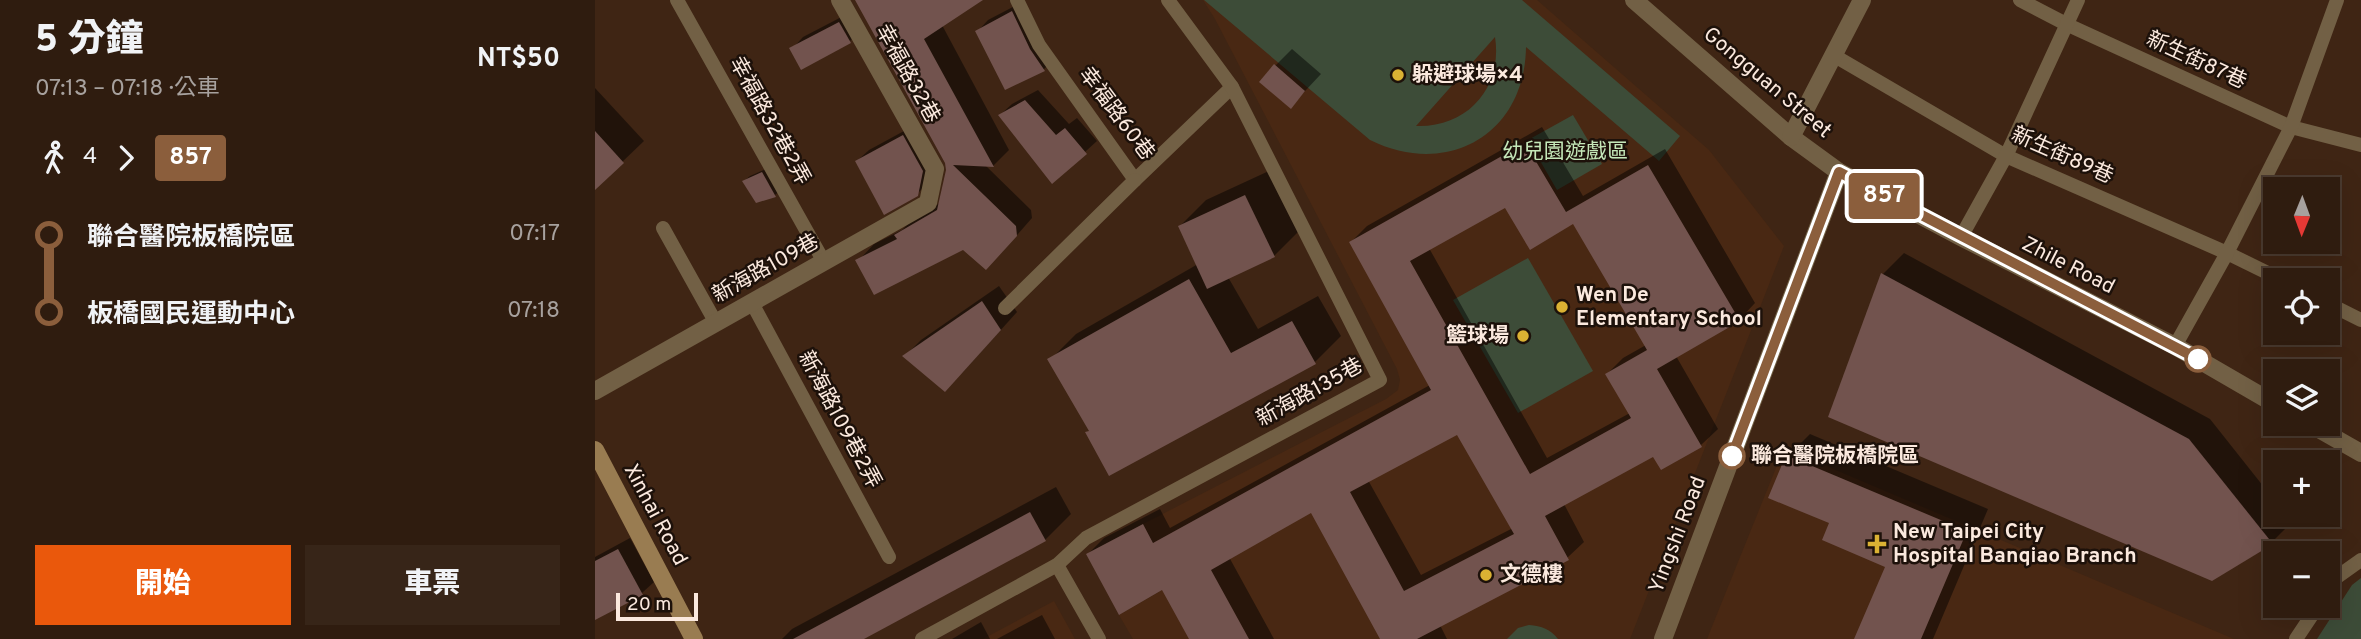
<!DOCTYPE html>
<html lang="zh-TW">
<meta charset="utf-8">
<style>
:root{--surface:#2f1c0f;--page:#372518;--text:#f1f3f6;--muted:#a7a19e;--line:#4a3a2f;--accent:#ea580c}
body{margin:0;font-family:Overpass,"Noto Sans TC",sans-serif;background:var(--page);color:var(--text);height:100vh;display:flex;flex-direction:column;font-size:26px;white-space:nowrap}
*{box-sizing:border-box;margin:0}
p{font-size:23px;color:var(--muted)}
.icon{flex:none;width:38px;height:38px;fill:none;stroke:currentColor;stroke-width:2;stroke-linecap:round;stroke-linejoin:round}
.map{position:relative;flex:1;overflow:hidden}
.panel{display:flex;flex-direction:column;background:var(--surface);width:595px}
.panel>*{flex:none}
.badge{padding:0 14px;border-radius:5px;font-size:24px;line-height:46px}
.needle{width:46px;rotate:181deg}
.fabs{position:absolute;left:1668px;top:177px;display:grid;gap:14px}
.fabs a{display:grid;place-items:center;width:77px;height:77px;border-radius:0px;background:var(--surface);box-shadow:0 7px 28px #0002,0 0 0 2px var(--line);font-size:35px}
.scale{position:absolute;left:21px;bottom:18px;width:82px;box-sizing:border-box;padding-left:7px;border:4px solid #fbe9de;border-top:0;font-size:19px;line-height:24px;white-space:nowrap;color:#fbe9de;-webkit-text-stroke:5px #1d110a;paint-order:stroke}
.map>.badge{position:absolute;translate:-50% -50%;box-shadow:0 0 0 4px #fff}
.legs{display:flex;align-items:center;gap:10px;height:77px;padding:0 35px;font-size:23px}
.legs p{margin-inline-start:auto}
.overview{display:flex;align-items:center;justify-content:space-between;height:119px;padding:0 35px}
h1{font-size:38px;font-weight:800;line-height:52px}
.cta{display:flex;gap:14px;margin-top:auto;padding:14px 35px}
.cta a{flex:1;height:80px;border-radius:0px;background:var(--accent);color:#fff;font-size:28px;font-weight:800;line-height:80px;text-align:center}
.cta a+a{background:var(--page);color:var(--text)}
ul{padding:0 35px;list-style:none}
li{display:flex;align-items:center;gap:24px;height:77px;font-size:26px}
li i{display:grid;place-items:center;width:10px;height:100%;margin:0 9px;background:currentColor}
li i::after{content:'';width:18px;height:18px;margin:-9px;border:5px solid;border-radius:50%;background:var(--surface)}
li p{margin-inline-start:auto}
li:first-child i{background:linear-gradient(#0000 50%,currentColor 0)}
li:last-child i{background:linear-gradient(currentColor 50%,#0000 0)}
main{display:flex;flex:1;min-height:0}
.map>svg:first-child{display:block}
</style>
<main>
<section class="panel">
<div class="overview"><div><h1>5 分鐘</h1><p>07:13 – 07:18 · 公車</p></div><b>NT$50</b></div>
<div class="legs"><svg class="icon" aria-label="walk" viewBox="0 0 24 24"><circle cx="13" cy="4" r="2"/><path d="M13 8l-2 6 4 7M11 14l-3 7M7 12l3-4h3l4 4"/></svg>4<svg class="icon" aria-label="forward" viewBox="0 0 24 24"><path d="M9 5l7 7-7 7"/></svg><b class="badge" style="background:#8b5e3c;color:#fff">857</b></div>
<ul>
<li><i style="color:#8b5e3c"></i><b>聯合醫院板橋院區</b><p>07:17</p></li>
<li><i style="color:#8b5e3c"></i><b>板橋國民運動中心</b><p>07:18</p></li>
</ul>
<div class="cta"><a>開始</a><a>車票</a></div>
</section>
<div class="map">
<svg width="1766" height="639" viewBox="0 0 1766 639">
<rect width="100%" height="100%" fill="#3f2514"/>
<!-- built -->
<g fill="#492813">
<path d="M608,0H942L1114,150L1189,246L1035,639H538L524,615L564,592L571,567L548,524L791,399L803,390L805,380L802,369L620,19Z"/>
<path d="M1189,448L1639,639H1112Z"/>
<path d="M459,601L480,639H388Z"/>
</g>
<!-- green -->
<g fill="#3d4c38" fill-rule="evenodd">
<path d="M609,0H927L1085,136L1064,161L931,47C930,135 852,178 775,140ZM900,37C908,88 872,128 821,126Z"/>
<path d="M978,115L1007,164L962,190L933,140Z"/>
<path d="M933,258L998,371L923,413L858,300Z"/>
<path d="M1766,578V639H1722L1757,585Z"/>
<path d="M934,625C947,626 955,629 963,639H912L923,628Z"/>
</g>
<!-- shadow -->
<g fill="#0007" fill-rule="evenodd">
<path d="M262,0H383L347,25L414,150L398,166L390,165L436,210L437,218L407,252L368,248L263,261L279,244L307,230L318,219L345,203L353,170L352,163Z"/>
<path d="M429,1L447,38L461,58L449,69L411,88L382,32L393,20Z"/>
<path d="M256,12L266,30L255,41L197,49L208,37Z"/>
<path d="M697,49L726,74L696,106L680,66Z"/>
<path d="M0,88L49,141L0,188Z"/>
<path d="M443,90L474,124L482,118L502,141L457,182L405,115L417,104Z"/>
<path d="M320,125L334,182L322,194L262,161L274,150Z"/>
<path d="M947,127L988,196L1070,149L1160,303L1144,320L1081,356L1123,429L1106,445L1066,468L1058,455L969,504L989,542L972,558L845,625L852,639H787L717,511L634,557L679,639H596L568,588L493,554L509,538L565,509L575,528L835,385L756,242L772,226ZM911,205L979,222L1051,345L1028,358L1012,374L1035,413L952,458L834,248ZM862,432L918,528L826,575L773,480Z"/>
<path d="M173,168L186,190L180,195L162,201L149,181L155,176Z"/>
<path d="M676,170L705,230L679,256L633,277L663,329L723,296L746,336L719,363L495,430L455,360L481,334L603,264L585,226L611,200Z"/>
<path d="M1309,253L1615,419L1680,501V514H1691L1697,522L1676,543L1236,416L1288,274Z"/>
<path d="M404,286L422,312L367,373L310,356L326,340Z"/>
<path d="M1215,434L1393,509L1338,639H1261L1292,566L1237,522L1193,456Z"/>
<path d="M461,487L476,514L450,540L265,639H187L197,629Z"/>
<path d="M35,538L59,582L47,593L0,618V557Z"/>
<path d="M447,615L460,639H402Z"/>
<path d="M386,622L395,639H357Z"/>
</g>
<!-- building -->
<g fill="#72534e" fill-rule="evenodd">
<path d="M260,0H388L329,39L399,167L358,165L421,226L422,236L391,270L368,250L279,295L260,260L302,239L299,235L342,210L351,170L350,163Z"/>
<path d="M417,11L435,49L450,71L410,90L380,31Z"/>
<path d="M244,22L256,43L206,70L194,48Z"/>
<path d="M679,64L710,91L696,109L664,82Z"/>
<path d="M430,100L461,135L470,128L492,154L457,184L403,115Z"/>
<path d="M0,131L29,163L0,190Z"/>
<path d="M308,135L328,171L323,196L289,215L260,161Z"/>
<path d="M930,143L971,212L1053,165L1145,321L1062,369L1107,447L1066,470L1058,457L950,516L974,560L822,639H785L716,513L616,570L654,639H594L567,590L524,615L491,554L548,524L558,543L836,390L754,242ZM910,208L935,250L978,224L1052,350L1010,374L1036,418L935,474L815,261ZM862,435L919,534L809,591L755,492Z"/>
<path d="M167,172L181,197L161,203L147,181Z"/>
<path d="M650,195L680,257L612,289L583,226Z"/>
<path d="M1286,273L1594,439L1678,544L1617,581L1233,417Z"/>
<path d="M594,279L636,353L697,321L721,364L514,476L490,432L494,431L452,359Z"/>
<path d="M387,301L406,330L350,392L307,356Z"/>
<path d="M1191,455L1372,531L1326,639H1259L1290,567L1227,540L1234,523L1173,498Z"/>
<path d="M435,512L451,541L269,639H198Z"/>
<path d="M23,549L48,595L0,620V561Z"/>
</g>
<g fill="none" stroke-linecap="round" stroke-linejoin="round">
<!-- lane -->
<g stroke="#726045" stroke-width="14">
<path d="M82,0L229,262"/>
<path d="M422,0L444,45L540,180L637,87"/>
<path d="M1425,0L1473,25L1696,127L1766,145"/>
<path d="M1238,55L1411,156L1632,253L1687,280"/>
<path d="M68,228L121,323"/>
<path d="M1366,237L1411,156L1483,0"/>
<path d="M157,303L294,557"/>
<path d="M1732,303L1766,320"/>
<path d="M410,308L540,180"/>
<path d="M1580,346L1632,253L1696,127L1742,0"/>
<path d="M462,565L504,639"/>
<path d="M1732,591L1742,577L1766,560"/>
<path d="M327,639L462,565L491,538L785,380L637,87L573,0"/>
<path d="M1701,639L1723,606"/>
</g>
<!-- street -->
<g stroke="#726045" stroke-width="18">
<path d="M1039,0L1196,137L1244,172L1366,237L1580,346L1680,404"/>
<path d="M1196,137L1267,0"/>
<path d="M0,391L333,203L340,169L245,0"/>
<path d="M1715,424L1766,453"/>
<path d="M1068,639L1244,172"/>
</g>
<!-- secondary -->
<path stroke="#997c51" stroke-width="18" d="M0,450L99,639"/>
</g>
<g fill="none" stroke-linecap="round" stroke-linejoin="round">
<!-- line-1 casing -->
<g stroke="#fff" stroke-width="16">
<path id="line-1" d="M1137,456L1244,172L1603,359"/>
</g>
<!-- line-1 -->
<use href="#line-1" stroke="#8b5e3c" stroke-width="10"/>
</g>
<!-- markers -->
<g fill="#dbb233" stroke="#1d110a" stroke-width="2.5">
<circle cx="803" cy="75" r="7"/>
<circle cx="967" cy="307" r="7"/>
<circle cx="928" cy="336" r="7"/>
<path d="M1278.5 533.5h7v7h7v7h-7v7h-7v-7h-7v-7h7z"/>
<circle cx="891" cy="575" r="7"/>
</g>
<g fill="#fff" stroke="#8b5e3c" stroke-width="3.5">
<circle cx="1603" cy="359" r="12"/>
<circle cx="1137" cy="456" r="12"/>
</g>
<g text-anchor="middle" dominant-baseline="central" stroke-width="5" stroke-linejoin="round" paint-order="stroke">
<!-- street labels -->
<g font-size="21" fill="#fbe9de" stroke="#1d110a">
<text transform="translate(1601 61) rotate(25)">新生街87巷</text>
<text transform="translate(312 74) rotate(61)">幸福路32巷</text>
<text transform="translate(1172 83) rotate(40)">Gongguan Street</text>
<text transform="translate(521 114) rotate(53)">幸福路60巷</text>
<text transform="translate(174 121) rotate(61)">幸福路32巷2弄</text>
<text transform="translate(1467 156) rotate(24)">新生街89巷</text>
<text transform="translate(1473 266) rotate(27)">Zhile Road</text>
<text transform="translate(171 269) rotate(-29)">新海路109巷</text>
<text transform="translate(715 393) rotate(-29)">新海路135巷</text>
<text transform="translate(244 420) rotate(62)">新海路109巷2弄</text>
<text transform="translate(60 515) rotate(62)">Xinhai Road</text>
<text transform="translate(1083 535) rotate(-69)">Yingshi Road</text>
</g>
<!-- poi labels -->
<g font-size="21" font-weight="bold" fill="#fbe9de" stroke="#1d110a" text-anchor="start">
<text x="817" y="75">躲避球場×4</text>
<text x="981" y="295">Wen De<tspan x="981" dy="24">Elementary School</tspan></text>
<text x="914" y="336" text-anchor="end">籃球場</text>
<text x="1298" y="532">New Taipei City<tspan x="1298" dy="24">Hospital Banqiao Branch</tspan></text>
<text x="905" y="575">文德樓</text>
</g>
<!-- park labels -->
<g font-size="21" fill="#c5e8b9" stroke="#1d110a">
<text x="970" y="152">幼兒園遊戲區</text>
</g>
<!-- stop labels -->
<g font-size="21" font-weight="bold" fill="#fbe9de" stroke="#1d110a" text-anchor="start">
<text x="1156" y="456">聯合醫院板橋院區</text>
</g>
</g>
</svg>
<div class="fabs">
<a><svg class="needle" viewBox="-14 -14 28 28"><path d="M0-13l5 13h-10z" fill="#e53935"/><path d="M0 13l5-13h-10z" fill="#a7a19e"/></svg></a>
<a><svg class="icon" aria-label="locate" viewBox="0 0 24 24"><circle cx="12" cy="12" r="6"/><path d="M12 2v4M12 18v4M2 12h4M18 12h4"/></svg></a>
<a><svg class="icon" aria-label="layers" viewBox="0 0 24 24"><path d="M12 4l9 5-9 5-9-5zM3 14l9 5 9-5"/></svg></a>
<a>+</a>
<a>−</a>
</div>
<div class="scale">20 m</div>
<b class="badge" style="left:1289px;top:196px;background:#8b5e3c;color:#fff">857</b>
</div>
</main>
